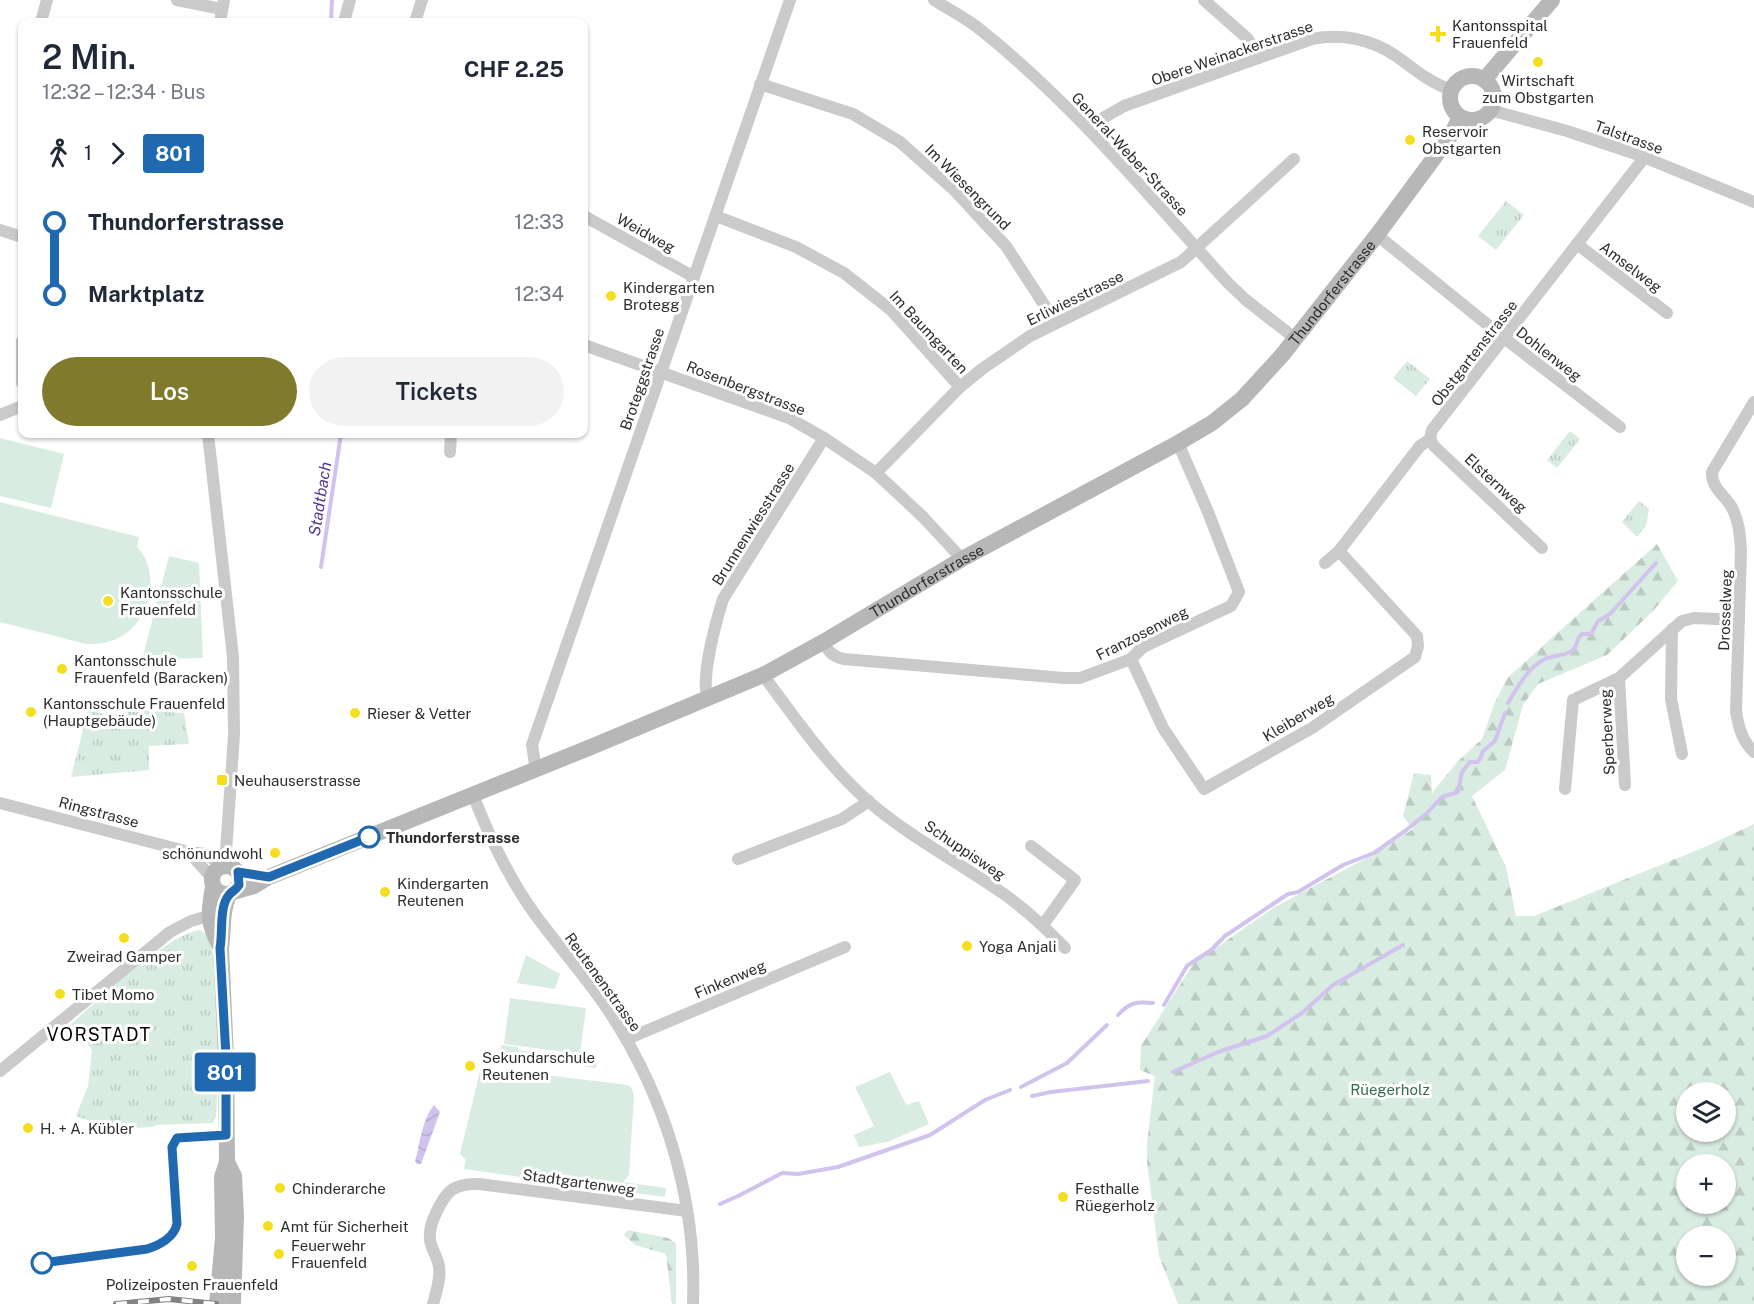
<!DOCTYPE html>
<html lang="de">
<meta charset="utf-8">
<style>
:root{--surface:#fff;--page:#f2f2f3;--text:#1f2937;--muted:#747a83;--accent:#7f7a2c}
body{margin:0;font-family:"Public Sans",sans-serif;background:var(--page);color:var(--text);height:100vh;display:flex;flex-direction:column;font-size:22px;white-space:nowrap}
*{box-sizing:border-box;margin:0}
p{font-size:20px;color:var(--muted)}
.icon{flex:none;width:33px;height:33px;fill:none;stroke:currentColor;stroke-width:2;stroke-linecap:round;stroke-linejoin:round}
.map{position:relative;flex:1;overflow:hidden}
.side{position:absolute;left:18px;top:18px;width:570px;height:420px;display:flex;flex-direction:column;background:var(--surface);border-radius:12px;box-shadow:0 2px 4px #0004}
.side>*{flex:none}
.badge{padding:0 12px;border-radius:4px;font-size:21px;line-height:39px}
.buttons{position:absolute;left:1676px;top:1082px;display:grid;gap:12px}
.buttons a{display:grid;place-items:center;width:60px;height:60px;border-radius:50%;background:var(--surface);box-shadow:0 2px 4px #0004;font-size:30px}
.map>.badge{position:absolute;translate:-50% -50%;box-shadow:0 0 0 3px #fff}
.legs{display:flex;align-items:center;gap:9px;height:66px;padding:0 24px;font-size:20px}
.legs p{margin-inline-start:auto}
.summary{display:flex;align-items:center;justify-content:space-between;height:102px;padding:0 24px}
h1{font-size:33px;font-weight:600;line-height:45px}
.primary-button{display:flex;gap:12px;margin-top:auto;padding:12px 24px}
.primary-button a{flex:1;height:69px;border-radius:36px;background:var(--accent);color:#fff;font-size:24px;font-weight:600;line-height:69px;text-align:center}
.primary-button a+a{background:var(--page);color:var(--text)}
ul{padding:0 24px;list-style:none}
li{display:flex;align-items:center;gap:21px;height:72px;font-size:22px}
li i{display:grid;place-items:center;width:9px;height:100%;margin:0 8px;background:currentColor}
li i::after{content:'';width:15px;height:15px;margin:-8px;border:4px solid;border-radius:50%;background:var(--surface)}
li p{margin-inline-start:auto}
li:first-child i{background:linear-gradient(#0000 50%,currentColor 0)}
li:last-child i{background:linear-gradient(currentColor 50%,#0000 0)}
.map>svg:first-child{display:block}
</style>
<div class="map">
<svg width="1754" height="1304" viewBox="0 0 1754 1304">
<defs>
<pattern id="grass-tufts" width="24" height="20" patternUnits="userSpaceOnUse" patternTransform="scale(1.5)"><rect width="24" height="20" fill="#d9ece1"/><path d="M3 7l-1-3M5 7V3M7 7l1-3M15 17l-1-3M17 17v-4M19 17l1-3" fill="none" stroke="#bbcbc1"/></pattern>
<pattern id="forest-firs" width="22" height="20" patternUnits="userSpaceOnUse" patternTransform="scale(1.5)"><rect width="22" height="20" fill="#d9ece1"/><path d="M5 1l3.5 6h-7zM16 11l3.5 6h-7z" fill="#bbcbc1"/></pattern>
<pattern id="water-waves" width="16" height="10" patternUnits="userSpaceOnUse" patternTransform="scale(1.5)"><rect width="16" height="10" fill="#d2c3ee"/><path d="M0 5q4-4 8 0t8 0" fill="none" stroke="#b5a8cc"/></pattern>
</defs>
<rect width="100%" height="100%" fill="#fff"/>
<!-- grass -->
<g fill="url(#grass-tufts)">
<path d="M1506,201L1524,215L1496,250L1478,236Z"/>
<path d="M1407,361L1430,379L1416,396L1393,378Z"/>
<path d="M1570,431L1580,439L1557,468L1547,460Z"/>
<path d="M1639,501L1649,509L1646,526L1637,537L1622,522Z"/>
<path d="M88,710L126,720L128,710L184,713L189,744L149,746V770L71,777Z"/>
<path d="M200,930L209,936L216,966L219,1061L216,1117L213,1123L156,1125L153,1127L110,1129L76,1116L88,1086L92,1050L71,1024C98,1001 169,933 200,930Z"/>
</g>
<!-- forest -->
<g fill="url(#forest-firs)" fill-rule="evenodd">
<path d="M1657,544L1678,581L1653,611L1607,655L1538,684L1523,705L1505,770L1472,796L1506,867L1516,916H1534L1705,847L1754,824V1304H1178L1159,1256L1147,1163V1143L1155,1076L1140,1070L1141,1046L1193,964L1273,908L1376,853L1413,829L1403,816L1414,773L1431,775L1432,793L1458,761L1482,739L1495,702L1508,677ZM1686,1092H1725V1131H1686ZM1686,1164H1725V1203H1686ZM1686,1236H1725V1275H1686Z"/>
<path d="M628,1230L668,1238L676,1243V1304H672L666,1254L635,1245L624,1235Z"/>
</g>
<!-- pitch -->
<g fill="#d9ece1">
<path d="M0,438L64,454L51,508L0,496Z"/>
<path d="M0,502L139,537L137,547C161,572 151,619 122,636C111,643 98,644 86,644L0,622Z"/>
<path d="M169,556L199,563L203,658L157,659L143,656Z"/>
<path d="M526,955L560,974L555,989L517,983Z"/>
<path d="M510,998L586,1008L580,1054L504,1044Z"/>
<path d="M501,1045L518,1047V1050L597,1061L596,1068L518,1057L517,1060L500,1057Z"/>
<path d="M481,1067L627,1085L631,1087L634,1096L629,1175L623,1182L666,1188L665,1197L464,1169L466,1160L460,1154Z"/>
<path d="M890,1072L906,1105L919,1101L929,1124L887,1142L859,1147L854,1135L874,1126L855,1087Z"/>
</g>
<!-- water -->
<path fill="url(#water-waves)" d="M434,1105L440,1112L421,1164H417L415,1162C420,1144 422,1119 434,1105Z"/>
<g fill="none" stroke-linecap="round" stroke-linejoin="round">
<!-- stream -->
<g stroke="#d2c3ee" stroke-width="4">
<path d="M331,22L332,0"/>
<path d="M321,567L341,434"/>
<path d="M1508,703C1518,687 1528,667 1545,659C1554,655 1566,656 1573,650C1578,645 1576,639 1582,634H1591L1598,621L1610,614L1656,563"/>
<path d="M1164,1005L1187,966L1211,950L1225,936L1288,894L1298,892L1343,865L1374,853L1405,831L1427,813L1442,797L1458,792L1462,772L1470,762H1477L1480,759L1483,751L1495,741L1505,713"/>
<path d="M1118,1015C1129,1003 1136,1001 1153,1003"/>
<path d="M1173,1072L1218,1052L1267,1036L1302,1013L1333,985L1403,945"/>
<path d="M1021,1087L1067,1063L1107,1025"/>
<path d="M1032,1096L1051,1092L1148,1081"/>
<path d="M720,1204L738,1196L782,1173L798,1174L838,1167L930,1135L985,1100L1010,1090"/>
</g>
<!-- street -->
<g stroke="#cacaca" stroke-width="12">
<path d="M177,0L222,9"/>
<path d="M934,0C948,9 964,17 977,27C1071,101 1148,195 1228,283L1246,300L1296,339"/>
<path d="M1204,0L1248,39L1259,58"/>
<path d="M41,22L47,0"/>
<path d="M220,22L224,0"/>
<path d="M344,22L350,0"/>
<path d="M415,22L422,0"/>
<path d="M760,84L853,114L900,142L953,189L1006,246L1056,323"/>
<path d="M1490,110L1567,131L1636,154L1754,202"/>
<path d="M1090,130L1103,118L1124,106L1312,39C1341,33 1371,39 1396,56C1414,69 1430,83 1452,90"/>
<path d="M584,216L694,277"/>
<path d="M716,216L796,247L844,273L891,310L960,387"/>
<path d="M0,230L22,237"/>
<path d="M1377,235L1504,338L1620,427"/>
<path d="M1577,244L1667,313"/>
<path d="M22,341V383"/>
<path d="M584,345L789,418L824,438L876,473L923,517L962,559"/>
<path d="M1754,402L1712,472C1711,487 1724,495 1731,506C1739,520 1740,535 1741,550L1736,712C1739,728 1742,741 1754,752"/>
<path d="M0,415L22,406"/>
<path d="M1430,439L1434,446L1542,548"/>
<path d="M450,452L451,434"/>
<path d="M876,473L960,387L982,369L1030,336L1181,262L1294,159"/>
<path d="M1325,563L1339,551L1420,446L1430,439L1432,430L1644,158"/>
<path d="M1672,629L1671,699L1682,754"/>
<path d="M823,642C829,652 833,657 844,659L1064,678H1080L1131,659L1142,648L1158,640L1231,606L1239,592L1208,512L1178,443"/>
<path d="M1131,659L1163,728L1204,789L1211,785L1312,728L1415,657L1418,646L1417,636L1339,551"/>
<path d="M763,675C796,719 827,765 868,801C906,834 951,858 992,886C1019,903 1043,925 1065,948"/>
<path d="M1619,678L1625,785"/>
<path d="M708,700C700,679 716,622 723,599L824,438"/>
<path d="M536,770L532,745L790,0"/>
<path d="M1565,789L1573,700L1619,678L1682,621L1694,618L1739,620"/>
<path d="M473,795C489,836 508,877 534,913C557,945 584,974 606,1007C665,1094 697,1199 693,1304"/>
<path d="M0,803L189,852L205,854L225,866L234,735L233,657L208,434"/>
<path d="M1031,846L1075,880L1043,925"/>
<path d="M189,852L212,878"/>
<path d="M738,859L842,819L869,801"/>
<path d="M627,1039L845,947"/>
<path d="M0,1071L170,932L191,921L208,916"/>
<path d="M433,1304C436,1292 441,1279 439,1267C438,1257 431,1249 430,1240C429,1230 432,1221 436,1213C446,1191 454,1183 479,1184L687,1211"/>
</g>
<!-- secondary -->
<g stroke="#b7b7b7" stroke-width="16">
<circle cx="1472" cy="98" r="22"/>
<path d="M1484,80L1552,0"/>
<circle cx="226" cy="880" r="14"/>
<path d="M213,887C208,914 207,923 221,948"/>
<path id="s1" d="M233,892L254,886L269,877L591,747L763,675L823,642L962,559L1178,443L1212,423L1242,399L1283,354L1377,235L1451,135L1460,117"/>
<path d="M227,1162L234,1176L236,1216L233,1304"/>
<path d="M217,1304L223,1238L222,1177L227,1162L226,1057L221,948C224,927 221,915 229,894"/>
</g>
<!-- rail casing -->
<g stroke="#828282" stroke-width="6">
<path id="rail" d="M116,1304L169,1299L216,1304"/>
</g>
<!-- rail -->
<use href="#rail" stroke="#fff" stroke-width="4" stroke-dasharray="11" stroke-linecap="butt"/>
</g>
<g fill="none" stroke-linecap="round" stroke-linejoin="round">
<!-- line-1 casing -->
<g stroke="#fff" stroke-width="14">
<path id="line-1" d="M42,1263L147,1249C160,1245 174,1237 177,1224L172,1147L177,1138L226,1135V1057L220,948C223,933 219,906 229,895C232,891 236,890 239,885L238,872L269,877L369,837"/>
</g>
<!-- line-1 -->
<use href="#line-1" stroke="#2069b0" stroke-width="9"/>
</g>
<!-- markers -->
<g fill="#f4de1f" stroke="#fff" stroke-width="2">
<path d="M1435 25h6v6h6v6h-6v6h-6v-6h-6v-6h6z"/>
<circle cx="1538" cy="62" r="6"/>
<circle cx="1410" cy="140" r="6"/>
<circle cx="611" cy="296" r="6"/>
<circle cx="108" cy="601" r="6"/>
<circle cx="62" cy="669" r="6"/>
<circle cx="31" cy="712" r="6"/>
<circle cx="355" cy="713" r="6"/>
<rect x="216" y="774" width="12" height="12" rx="3"/>
<circle cx="275" cy="853" r="6"/>
<circle cx="385" cy="892" r="6"/>
<circle cx="124" cy="938" r="6"/>
<circle cx="967" cy="946" r="6"/>
<circle cx="60" cy="994" r="6"/>
<circle cx="470" cy="1066" r="6"/>
<circle cx="28" cy="1128" r="6"/>
<circle cx="280" cy="1188" r="6"/>
<circle cx="1063" cy="1197" r="6"/>
<circle cx="268" cy="1226" r="6"/>
<circle cx="279" cy="1254" r="6"/>
<circle cx="192" cy="1266" r="6"/>
</g>
<g fill="#fff" stroke="#2069b0" stroke-width="3">
<circle cx="369" cy="837" r="10"/>
<circle cx="42" cy="1263" r="10"/>
</g>
<g text-anchor="middle" dominant-baseline="central" stroke-width="6" stroke-linejoin="round" paint-order="stroke">
<!-- poi labels -->
<g font-size="15" fill="#2d2d2d" stroke="#fff" text-anchor="start">
<text x="1452" y="25">Kantonsspital<tspan x="1452" dy="17">Frauenfeld</tspan></text>
<text x="1538" y="80" text-anchor="middle">Wirtschaft<tspan x="1538" dy="17">zum Obstgarten</tspan></text>
<text x="1422" y="131">Reservoir<tspan x="1422" dy="17">Obstgarten</tspan></text>
<text x="623" y="287">Kindergarten<tspan x="623" dy="17">Brotegg</tspan></text>
<text x="120" y="592">Kantonsschule<tspan x="120" dy="17">Frauenfeld</tspan></text>
<text x="74" y="660">Kantonsschule<tspan x="74" dy="17">Frauenfeld (Baracken)</tspan></text>
<text x="43" y="703">Kantonsschule Frauenfeld<tspan x="43" dy="17">(Hauptgebäude)</tspan></text>
<text x="367" y="713">Rieser &amp; Vetter</text>
<text x="234" y="780">Neuhauserstrasse</text>
<text x="263" y="853" text-anchor="end">schönundwohl</text>
<text x="397" y="883">Kindergarten<tspan x="397" dy="17">Reutenen</tspan></text>
<text x="979" y="946">Yoga Anjali</text>
<text x="124" y="956" text-anchor="middle">Zweirad Gamper</text>
<text x="72" y="994">Tibet Momo</text>
<text x="482" y="1057">Sekundarschule<tspan x="482" dy="17">Reutenen</tspan></text>
<text x="40" y="1128">H. + A. Kübler</text>
<text x="292" y="1188">Chinderarche</text>
<text x="1075" y="1188">Festhalle<tspan x="1075" dy="17">Rüegerholz</tspan></text>
<text x="280" y="1226">Amt für Sicherheit</text>
<text x="291" y="1245">Feuerwehr<tspan x="291" dy="17">Frauenfeld</tspan></text>
<text x="192" y="1284" text-anchor="middle">Polizeiposten Frauenfeld</text>
</g>
<!-- street labels -->
<g font-size="15" fill="#2d2d2d" stroke="#fff">
<text transform="translate(1232 53) rotate(-19)">Obere Weinackerstrasse</text>
<text transform="translate(1629 137) rotate(20)">Talstrasse</text>
<text transform="translate(1130 154) rotate(47)">General-Weber-Strasse</text>
<text transform="translate(968 187) rotate(45)">Im Wiesengrund</text>
<text transform="translate(646 233) rotate(29)">Weidweg</text>
<text transform="translate(1631 267) rotate(37)">Amselweg</text>
<text stroke="none"><textPath href="#s1" startOffset="1266">Thundorferstrasse</textPath></text>
<text transform="translate(1075 298) rotate(-26)">Erliwiesstrasse</text>
<text transform="translate(929 332) rotate(47)">Im Baumgarten</text>
<text transform="translate(1474 353) rotate(-52)">Obstgartenstrasse</text>
<text transform="translate(1549 354) rotate(38)">Dohlenweg</text>
<text transform="translate(642 379) rotate(-71)">Broteggstrasse</text>
<text transform="translate(746 388) rotate(21)">Rosenbergstrasse</text>
<text transform="translate(1496 483) rotate(43)">Elsternweg</text>
<text transform="translate(753 524) rotate(-58)">Brunnenwiesstrasse</text>
<text stroke="none"><textPath href="#s1" startOffset="762">Thundorferstrasse</textPath></text>
<text transform="translate(1725 610) rotate(-88)">Drosselweg</text>
<text transform="translate(1142 633) rotate(-27)">Franzosenweg</text>
<text transform="translate(1298 717) rotate(-31)">Kleiberweg</text>
<text transform="translate(1607 732) rotate(-93)">Sperberweg</text>
<text transform="translate(99 812) rotate(15)">Ringstrasse</text>
<text transform="translate(965 850) rotate(34)">Schuppisweg</text>
<text transform="translate(730 979) rotate(-23)">Finkenweg</text>
<text transform="translate(603 982) rotate(54)">Reutenenstrasse</text>
<text transform="translate(579 1182) rotate(8)">Stadtgartenweg</text>
</g>
<!-- stop labels -->
<g font-size="15" font-weight="bold" fill="#2d2d2d" stroke="#fff" text-anchor="start">
<text x="386" y="837">Thundorferstrasse</text>
</g>
<!-- park labels -->
<g font-size="15" fill="#376c52" stroke="#fff">
<text x="1390" y="1089">Rüegerholz</text>
</g>
<!-- water labels -->
<g font-size="16" font-style="italic" fill="#573495" stroke="#fff">
<text transform="translate(320 499) rotate(-81)">Stadtbach</text>
</g>
<!-- quarter labels -->
<g font-size="18" letter-spacing="1.5" fill="#000" stroke="#fff">
<text x="99" y="1034">VORSTADT</text>
</g>
</g>
</svg>
<div class="buttons">
<a><svg class="icon" aria-label="layers" viewBox="0 0 24 24"><path d="M12 4l9 5-9 5-9-5zM3 14l9 5 9-5"/></svg></a>
<a>+</a>
<a>−</a>
</div>
<b class="badge" style="left:225px;top:1072px;background:#2069b0;color:#fff">801</b>
<section class="side">
<div class="summary"><div><h1>2 Min.</h1><p>12:32 – 12:34 · Bus</p></div><b>CHF 2.25</b></div>
<div class="legs"><svg class="icon" aria-label="walk" viewBox="0 0 24 24"><circle cx="13" cy="4" r="2"/><path d="M13 8l-2 6 4 7M11 14l-3 7M7 12l3-4h3l4 4"/></svg>1<svg class="icon" aria-label="forward" viewBox="0 0 24 24"><path d="M9 5l7 7-7 7"/></svg><b class="badge" style="background:#2069b0;color:#fff">801</b></div>
<ul>
<li><i style="color:#2069b0"></i><b>Thundorferstrasse</b><p>12:33</p></li>
<li><i style="color:#2069b0"></i><b>Marktplatz</b><p>12:34</p></li>
</ul>
<div class="primary-button"><a>Los</a><a>Tickets</a></div>
</section>
</div>
